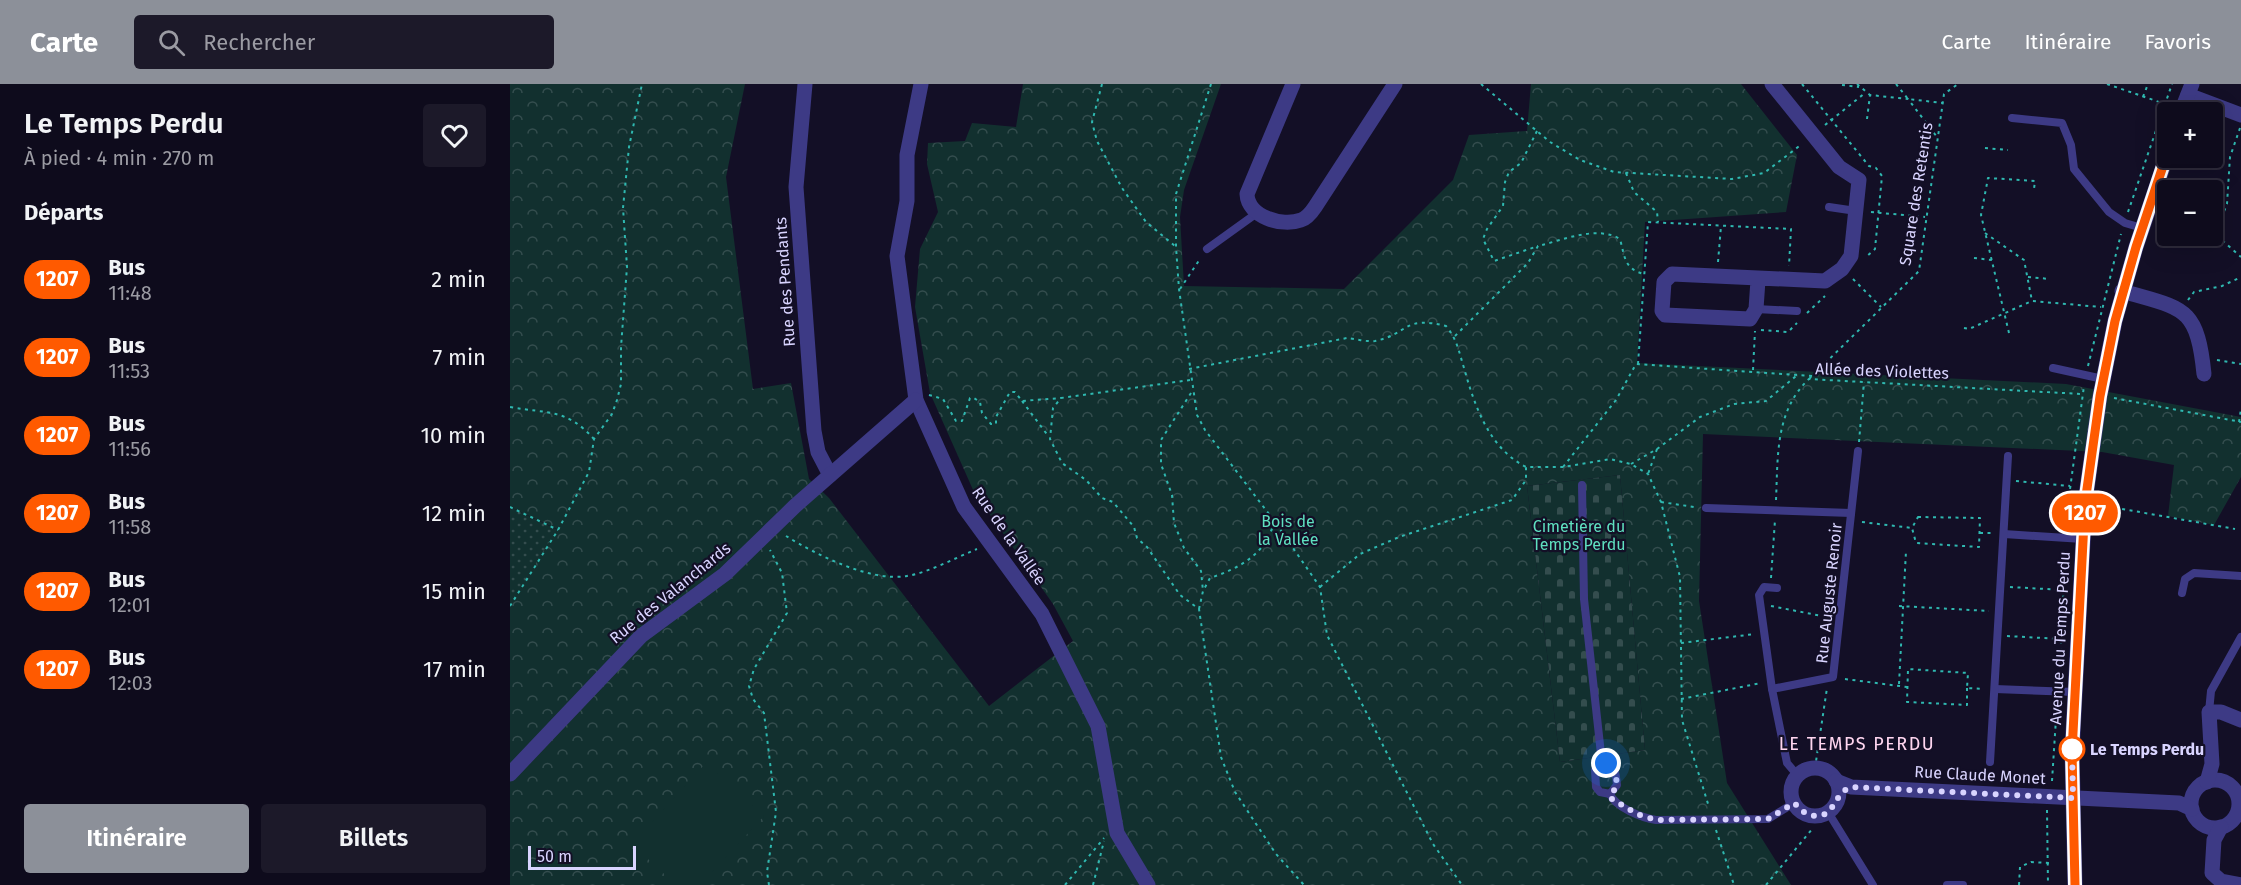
<!DOCTYPE html>
<html lang="fr">
<meta charset="utf-8">
<style>
:root{--surface:#0e0b1c;--page:#1c1929;--text:#f1f3f6;--muted:#9b9ba3;--line:#2e2b3b;--accent:#8c9099}
body{margin:0;font-family:"Fira Sans",sans-serif;background:var(--page);color:var(--text);height:100vh;display:flex;flex-direction:column;font-size:22px;white-space:nowrap}
*{box-sizing:border-box;margin:0}
p{font-size:20px;color:var(--muted)}
.icon{flex:none;width:33px;height:33px;fill:none;stroke:currentColor;stroke-width:2;stroke-linecap:round;stroke-linejoin:round}
.map{position:relative;flex:1;overflow:hidden}
.side{display:flex;flex-direction:column;background:var(--surface);width:510px}
.side>*{flex:none}
.badge{padding:0 12px;border-radius:20px;font-size:21px;line-height:39px}
.tools{position:absolute;left:1647px;top:18px;display:grid;gap:12px}
.tools a{display:grid;place-items:center;width:66px;height:66px;border-radius:6px;background:var(--surface);box-shadow:0 6px 24px #0002,0 0 0 2px var(--line);font-size:30px}
.scale{position:absolute;left:18px;bottom:15px;width:108px;box-sizing:border-box;padding-left:6px;border:3px solid #d9d4ff;border-top:0;font-size:16px;line-height:21px;white-space:nowrap;color:#d9d4ff;-webkit-text-stroke:4px #130f26;paint-order:stroke}
.you{position:absolute;width:30px;height:30px;margin:-15px;border:4px solid #fff;border-radius:50%;background:#1a73e8;box-shadow:0 0 0 9px #1a73e833}
.map>.badge{position:absolute;translate:-50% -50%;box-shadow:0 0 0 3px #fff}
h2{padding:0 24px;font-size:22px;line-height:54px}
.round{display:grid;place-items:center;flex:none;width:63px;height:63px;border-radius:6px;background:var(--page)}
.overview{display:flex;align-items:center;justify-content:space-between;height:102px;padding:0 24px}
h1{font-size:28px;font-weight:600;line-height:45px}
.primary-button{display:flex;gap:12px;margin-top:auto;padding:12px 24px}
.primary-button a{flex:1;height:69px;border-radius:6px;background:var(--accent);color:#fff;font-size:24px;font-weight:600;line-height:69px;text-align:center}
.primary-button a+a{background:var(--page);color:var(--text)}
ul{padding:0;list-style:none}
li{display:flex;align-items:center;gap:18px;height:78px;padding:0 24px}
li div{flex:1}
li b{display:block;font-size:22px}
li em{font-style:normal}
li .badge{min-width:66px;font-weight:700;text-align:center}
header{display:flex;align-items:center;gap:36px;box-sizing:border-box;height:84px;padding:0 30px;background:var(--accent);color:#fff}
header strong{font-size:28px}
nav{display:flex;gap:33px;margin-inline-start:auto;font-size:21px}
.search{width:420px;height:54px;background:var(--page);display:flex;align-items:center;gap:15px;box-sizing:border-box;padding:0 21px;border-radius:6px;color:var(--muted);font-size:22px}
main{display:flex;flex:1;min-height:0}
.map>svg:first-child{display:block}
</style>
<header>
<strong>Carte</strong>
<div class="search"><svg class="icon" aria-label="search" viewBox="0 0 24 24"><circle cx="10" cy="10" r="6"/><path d="M15 15l6 6"/></svg>Rechercher</div>
<nav><a>Carte</a><a>Itinéraire</a><a>Favoris</a></nav>
</header>
<main>
<section class="side">
<div class="overview"><div><h1>Le Temps Perdu</h1><p>À pied · 4 min · 270 m</p></div><a class="round"><svg class="icon" aria-label="heart" viewBox="0 0 24 24"><path d="M12 20l-8-8c-3-5 5-10 8-4 3-6 11-1 8 4z"/></svg></a></div>
<h2>Départs</h2>
<ul>
<li><span class="badge" style="background:#ff5a00;color:#fff">1207</span><div><b>Bus</b><p>11:48</p></div><em>2 min</em></li>
<li><span class="badge" style="background:#ff5a00;color:#fff">1207</span><div><b>Bus</b><p>11:53</p></div><em>7 min</em></li>
<li><span class="badge" style="background:#ff5a00;color:#fff">1207</span><div><b>Bus</b><p>11:56</p></div><em>10 min</em></li>
<li><span class="badge" style="background:#ff5a00;color:#fff">1207</span><div><b>Bus</b><p>11:58</p></div><em>12 min</em></li>
<li><span class="badge" style="background:#ff5a00;color:#fff">1207</span><div><b>Bus</b><p>12:01</p></div><em>15 min</em></li>
<li><span class="badge" style="background:#ff5a00;color:#fff">1207</span><div><b>Bus</b><p>12:03</p></div><em>17 min</em></li>
</ul>
<div class="primary-button"><a>Itinéraire</a><a>Billets</a></div>
</section>
<div class="map">
<svg width="1731" height="801" viewBox="0 0 1731 801">
<defs>
<pattern id="grass-dots" width="8" height="8" patternUnits="userSpaceOnUse" patternTransform="scale(1.5)"><rect width="8" height="8" fill="#12302f"/><path d="M2 2h.1M6 6h.1" fill="none" stroke="#344d4e" stroke-width="1.8" stroke-linecap="round"/></pattern>
<pattern id="forest-crowns" width="20" height="18" patternUnits="userSpaceOnUse" patternTransform="scale(1.5)"><rect width="20" height="18" fill="#12302f"/><path d="M2 6a3 3 0 1 1 6 0M12 15a3 3 0 1 1 6 0" fill="none" stroke="#344d4e"/></pattern>
<pattern id="cemetery-stones" width="16" height="16" patternUnits="userSpaceOnUse" patternTransform="scale(1.5)"><rect width="16" height="16" fill="#12302f"/><path d="M2 7V4a2 2 0 0 1 4 0v3zM10 15v-3a2 2 0 0 1 4 0v3z" fill="#344d4e"/></pattern>
</defs>
<rect width="100%" height="100%" fill="#130f26"/>
<!-- grass -->
<path fill="url(#grass-dots)" d="M0,423L48,446L0,522Z"/>
<!-- forest -->
<path fill="url(#forest-crowns)" fill-rule="evenodd" d="M0,0H235L216,93L243,305L281,299L299,395L319,414L479,622L563,557L543,520L464,408L420,309L405,223L410,165L428,128L417,80L418,59L455,57L462,39L506,43L513,0H711L674,106L670,133L674,202L834,205L943,96L959,51L1017,47L1021,0H1231L1287,71L1276,128L1135,138L1127,279L1556,300L1731,333V393L1704,441L1658,432L1664,381L1592,368L1193,350L1189,517L1217,699L1281,801H0V521L47,445L0,423ZM1110,391L1135,666L1050,678L1017,402Z"/>
<!-- cemetery -->
<path fill="url(#cemetery-stones)" d="M1110,391L1135,666L1050,678L1017,402Z"/>
<!-- pitch -->
<path fill="#12302f" d="M196,679L254,732L190,801H166L122,760Z"/>
<g fill="none" stroke-linecap="round" stroke-linejoin="round">
<!-- path -->
<g stroke="#2fb8b0" stroke-width="2" stroke-dasharray="3 4.5" stroke-linecap="butt">
<path d="M592,0L582,38L587,57L612,104L636,138L665,162"/>
<path d="M701,0L666,110V163L669,205L687,331L695,346L765,438L810,503L817,551L923,760L952,801"/>
<path d="M971,0L1040,58L1070,76L1104,88L1222,95L1254,89L1292,60"/>
<path d="M1292,0L1359,82L1366,84L1372,92L1365,165L1356,173"/>
<path d="M1347,0L1360,11"/>
<path d="M1386,0L1398,15L1433,19"/>
<path d="M1597,0L1655,20"/>
<path d="M1332,1L1349,3"/>
<path d="M1633,13L1638,0"/>
<path d="M1357,35L1360,11L1398,15L1427,53"/>
<path d="M1315,41L1355,9"/>
<path d="M1730,44L1720,73L1717,120L1705,150L1731,173"/>
<path d="M1027,47L1011,79L999,88L995,98L993,122L977,145L973,155L984,177L1028,162"/>
<path d="M1475,64L1498,66"/>
<path d="M1116,89L1124,108L1147,128L1148,138"/>
<path d="M1361,128L1415,133"/>
<path d="M1618,128L1662,0"/>
<path d="M1475,149L1514,176L1522,217"/>
<path d="M1464,174L1482,176"/>
<path d="M1208,178L1211,142"/>
<path d="M1518,193L1540,195"/>
<path d="M1343,195L1371,223"/>
<path d="M670,205L690,175"/>
<path d="M1678,216L1684,208L1712,202L1731,193"/>
<path d="M1297,229L1315,212"/>
<path d="M1454,244L1459,245L1522,217L1591,223"/>
<path d="M1251,246L1278,248L1287,239"/>
<path d="M1499,249L1471,131L1478,94L1525,97L1524,105"/>
<path d="M945,252L1018,179L1028,162C1053,156 1087,141 1110,155C1115,173 1114,185 1134,190"/>
<path d="M1707,276L1731,280"/>
<path d="M1128,280L1138,138L1281,145L1279,182"/>
<path d="M1578,282L1611,150"/>
<path d="M679,285L837,254C845,255 857,258 865,257C899,250 893,231 936,242C947,255 949,268 954,284C965,323 979,364 1016,383"/>
<path d="M1243,286L1245,247"/>
<path d="M1299,295L1409,187L1434,10L1448,0"/>
<path d="M680,296L551,314L543,324L540,355L552,379L576,396L592,414L603,418L624,443L627,454L637,463L670,511L689,525L711,673L725,708L766,770L794,801"/>
<path d="M681,309L651,356V380L662,411L664,439L674,464L691,487L693,507"/>
<path d="M419,311L433,315L446,337H452L460,314H464L470,318L472,329L481,340H486V333L500,308H505L512,317L551,314"/>
<path d="M1604,314L1731,338"/>
<path d="M512,317L539,353"/>
<path d="M0,323C38,330 56,324 84,355"/>
<path d="M1729,338L1731,325"/>
<path d="M1349,358L1354,298"/>
<path d="M1147,365L1190,333L1224,320L1256,317L1286,292"/>
<path d="M1121,380L1147,365L1138,390"/>
<path d="M1053,383L1106,316L1126,280L1302,292"/>
<path d="M1506,397L1560,402"/>
<path d="M1266,416C1268,372 1265,327 1299,295L1571,310"/>
<path d="M1151,418L1184,423"/>
<path d="M1590,421L1725,445"/>
<path d="M0,423L48,446"/>
<path d="M1408,433L1470,434L1469,463L1406,459L1402,444Z"/>
<path d="M1352,438L1402,444"/>
<path d="M1555,442L1574,302"/>
<path d="M1470,449H1482"/>
<path d="M276,452C307,471 360,498 397,492C420,488 445,474 467,465"/>
<path d="M1261,494L1265,436"/>
<path d="M810,503L850,470L889,453L1002,416L1016,396V383H1053L1100,375L1121,380L1138,390L1151,418L1170,493L1172,636L1199,723"/>
<path d="M1500,503L1554,506"/>
<path d="M0,522L48,446L79,388L84,355L102,330L107,316L111,300V263L117,183L113,124L119,63L132,0"/>
<path d="M1261,522L1317,533"/>
<path d="M1389,522L1479,527"/>
<path d="M689,525L693,507L700,494C730,484 756,470 764,438"/>
<path d="M1497,552L1551,555"/>
<path d="M1171,559L1245,550"/>
<path d="M1550,582L1555,477L1552,465"/>
<path d="M1335,595L1397,603"/>
<path d="M1389,600L1396,467"/>
<path d="M1457,604V621L1397,618L1398,585L1458,589L1457,604L1474,605"/>
<path d="M1171,615L1251,599"/>
<path d="M1305,684L1317,604"/>
<path d="M1542,697L1547,619"/>
<path d="M1729,724L1731,725"/>
<path d="M1537,726L1538,801"/>
<path d="M1206,746L1224,801"/>
<path d="M259,801L257,788L266,728L254,629L243,615L239,602L244,585L277,529L272,489L260,466"/>
<path d="M555,801L594,754"/>
<path d="M583,801L594,757"/>
<path d="M1256,801L1303,744"/>
<path d="M1509,801L1510,783L1521,778L1539,779"/>
</g>
<!-- service -->
<g stroke="#3d3a85" stroke-width="8">
<path d="M1502,34L1552,39L1561,61L1564,85L1599,128L1615,139L1632,144"/>
<path d="M1319,123L1346,127"/>
<path d="M697,165L747,129"/>
<path d="M1246,225L1287,227"/>
<path d="M1543,284L1593,295"/>
<path d="M1072,401L1074,515L1092,679"/>
<path d="M1196,424L1341,429"/>
<path d="M1494,450L1573,455"/>
<path d="M1672,509L1675,495L1684,489L1731,492"/>
<path d="M1262,605L1249,511L1254,503L1267,504"/>
<path d="M1485,605L1565,608"/>
<path d="M1699,628L1701,607L1731,553"/>
<path d="M1480,678L1498,372"/>
<path d="M1092,679C1105,678 1106,690 1107,701L1100,710L1090,708L1086,703L1085,686Z"/>
<path d="M1288,692L1277,679L1262,605L1323,593L1348,367"/>
<path d="M1100,710C1105,723 1132,734 1146,736L1258,735L1284,719"/>
<path d="M1318,728L1363,801"/>
<path d="M1437,801H1453"/>
</g>
<!-- minor -->
<g stroke="#3d3a85" stroke-width="15">
<path d="M295,0L286,103L304,347L308,368L320,391"/>
<path d="M411,0L397,71V117L387,172L406,316L454,423L532,530L588,642L607,749L638,801"/>
<path d="M783,0L737,110C738,133 772,143 791,136C797,134 801,129 805,123L885,0"/>
<path d="M1678,11L1731,31"/>
<path d="M1671,28L1682,0"/>
<path d="M1248,196L1246,225L1240,235L1155,231L1152,227L1154,198L1162,190L1315,197L1332,185L1341,172L1349,96L1329,83L1262,0"/>
<path d="M1612,207C1673,225 1687,221 1694,290"/>
<circle cx="1305" cy="708" r="24"/>
<path d="M0,690L131,552L215,490L285,422L406,316"/>
<circle cx="1705" cy="720" r="24"/>
<path d="M1326,697L1341,703L1669,719L1682,725"/>
<path d="M1697,698L1702,680L1699,628H1711L1731,636"/>
<path d="M1711,743L1704,756L1702,789L1711,797L1731,801"/>
<path d="M1565,801L1562,668L1575,419L1590,312L1605,237L1626,163L1658,68"/>
</g>
</g>
<g fill="none" stroke-linecap="round" stroke-linejoin="round">
<!-- line casing -->
<g stroke="#fff" stroke-width="14">
<path id="line" d="M1565,801L1562,668L1575,419L1590,312L1605,237L1626,163L1658,67"/>
</g>
<!-- line -->
<use href="#line" stroke="#ff5a00" stroke-width="9"/>
<!-- walk -->
<path stroke="#d9d4ff" stroke-width="6" stroke-dasharray="0 10.8" d="M1096,679L1104,684C1106,694 1110,703 1100,710L1102,715L1127,730L1146,736L1258,735L1284,719L1296,730C1326,740 1321,710 1341,703L1563,714L1562,665"/>
</g>
<!-- markers -->
<circle fill="#fff" stroke="#ff5a00" stroke-width="3" cx="1562" cy="665" r="12"/>
<g text-anchor="middle" dominant-baseline="central" stroke-width="4.5" stroke-linejoin="round" paint-order="stroke">
<!-- street labels -->
<g font-size="16" fill="#d9d4ff" stroke="#130f26">
<text transform="translate(1406 110) rotate(-81)">Square des Retentis</text>
<text transform="translate(275 198) rotate(-94)">Rue des Pendants</text>
<text transform="translate(1372 287) rotate(2)">Allée des Violettes</text>
<text transform="translate(499 452) rotate(55)">Rue de la Vallée</text>
<text transform="translate(160 509) rotate(-39)">Rue des Valanchards</text>
<text transform="translate(1319 509) rotate(-84)">Rue Auguste Renoir</text>
<text transform="translate(1550 554) rotate(-87)">Avenue du Temps Perdu</text>
<text transform="translate(1470 691) rotate(3)">Rue Claude Monet</text>
</g>
<!-- park labels -->
<g font-size="16" fill="#5fe0c0" stroke="#130f26">
<text x="778" y="437">Bois de<tspan x="778" dy="18">la Vallée</tspan></text>
<text x="1069" y="442">Cimetière du<tspan x="1069" dy="18">Temps Perdu</tspan></text>
</g>
<!-- stop labels -->
<g font-size="16" font-weight="bold" fill="#d9d4ff" stroke="#130f26" text-anchor="start">
<text x="1580" y="665">Le Temps Perdu</text>
</g>
<!-- neighbourhood labels -->
<g font-size="18" letter-spacing="1.5" fill="#ffd6f0" stroke="#130f26">
<text x="1347" y="660">LE TEMPS PERDU</text>
</g>
</g>
</svg>
<div class="tools">
<a>+</a>
<a>−</a>
</div>
<div class="scale">50 m</div>
<div class="you" style="left:1096px;top:679px"></div>
<b class="badge" style="left:1575px;top:429px;background:#ff5a00;color:#fff">1207</b>
</div>
</main>
